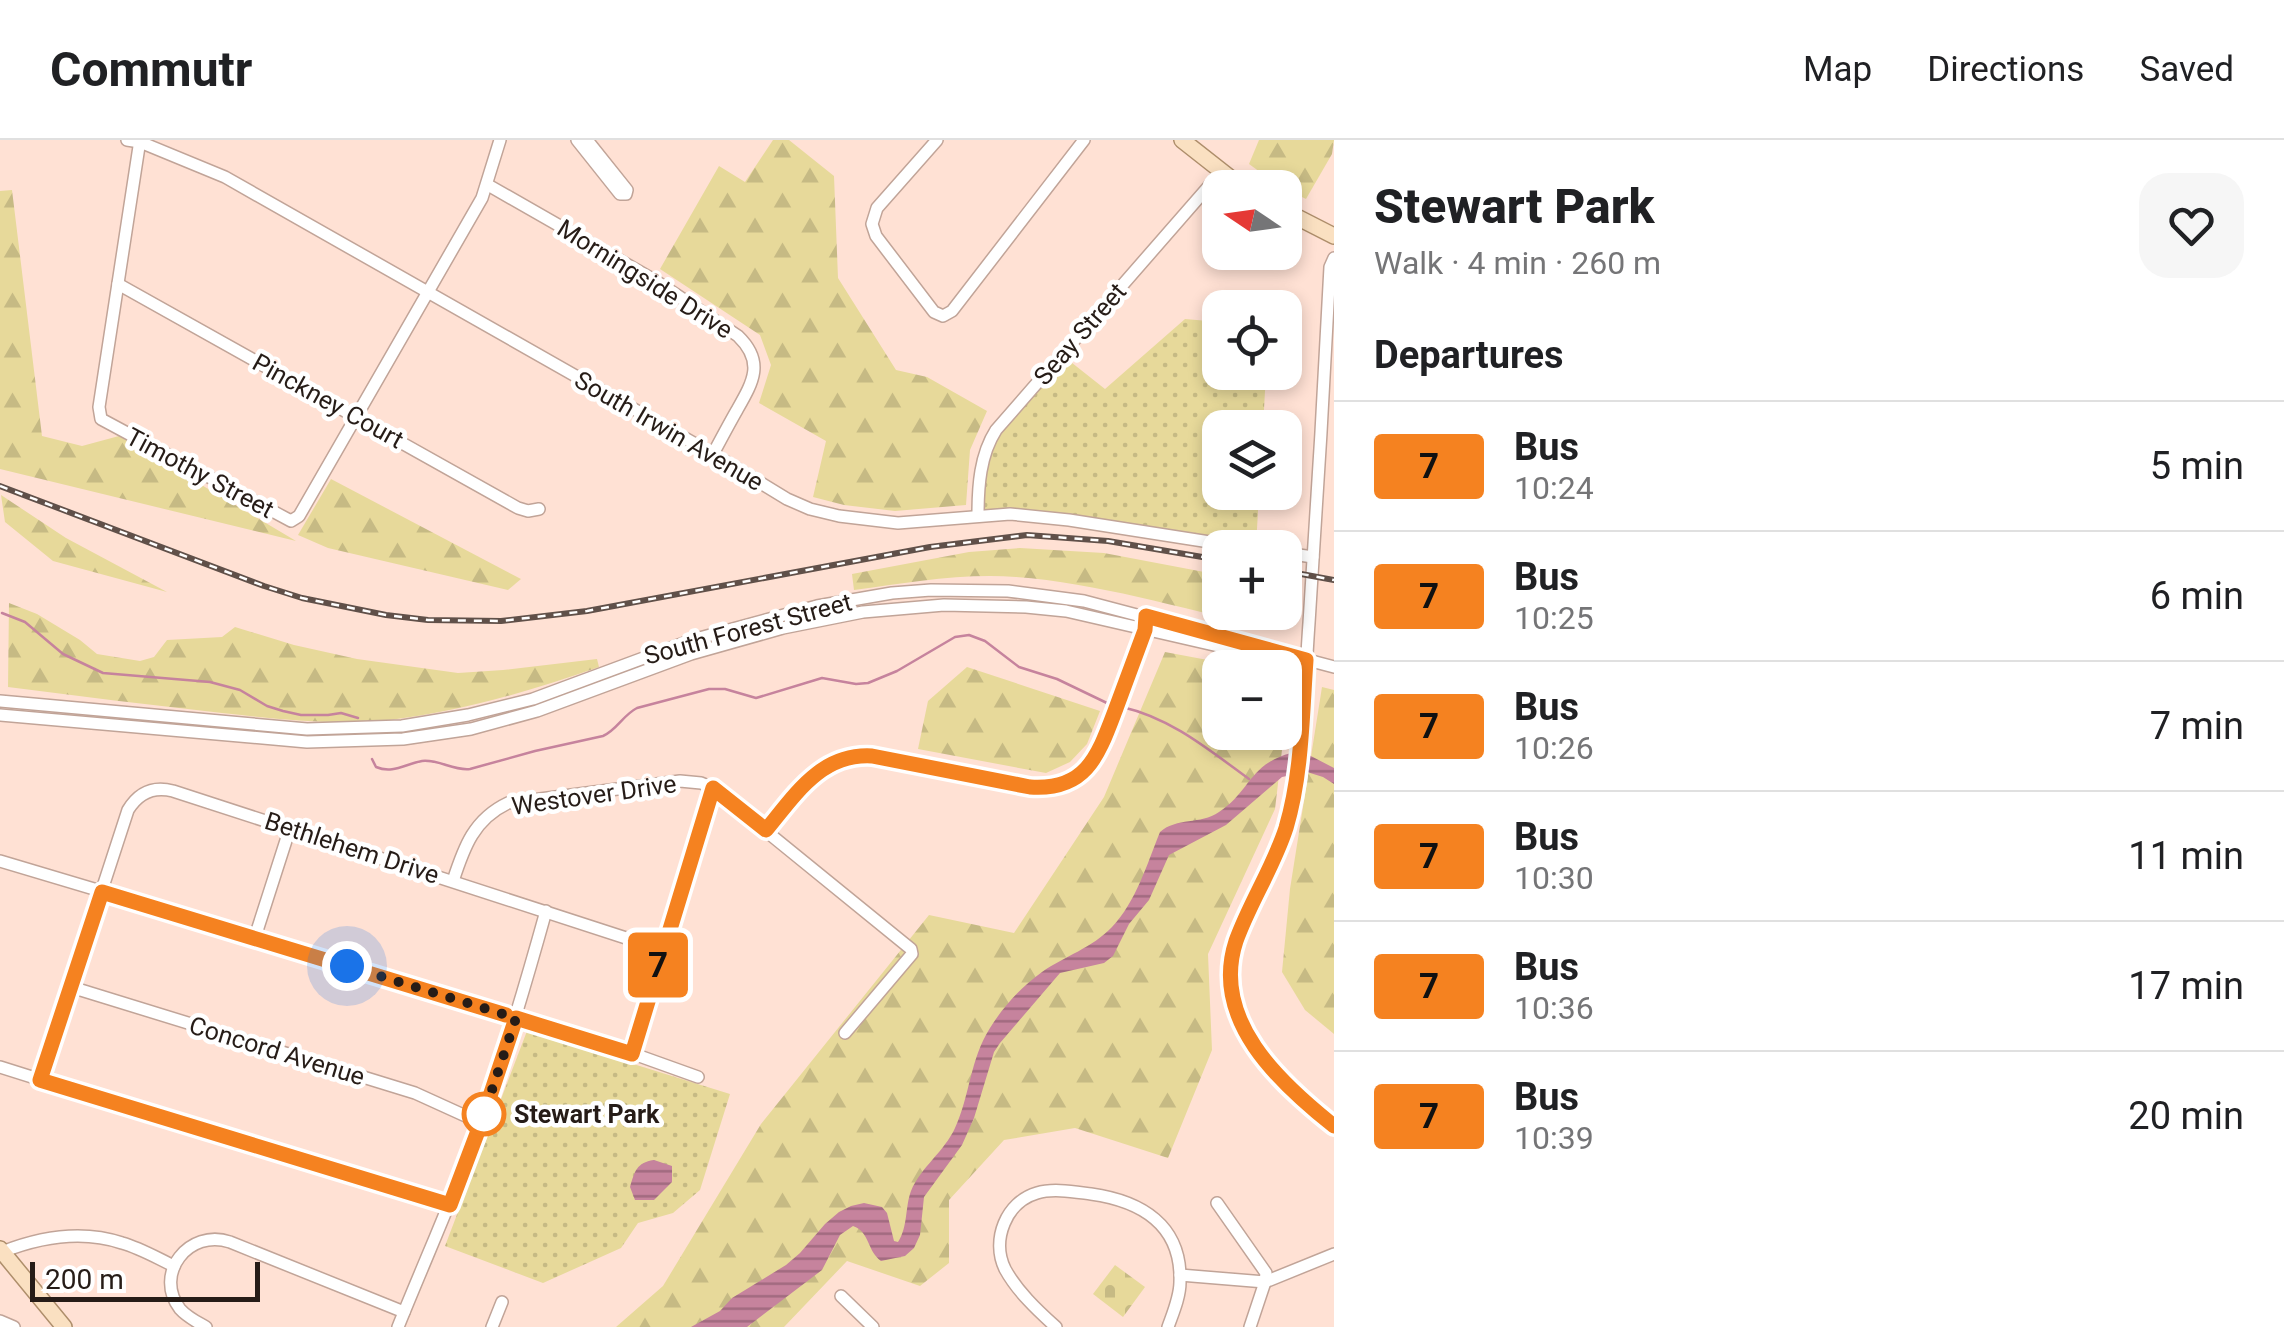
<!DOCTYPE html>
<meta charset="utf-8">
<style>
:root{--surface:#fff;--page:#f6f6f6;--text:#202124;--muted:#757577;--line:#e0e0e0}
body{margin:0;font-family:Roboto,sans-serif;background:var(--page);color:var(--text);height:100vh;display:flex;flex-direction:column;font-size:38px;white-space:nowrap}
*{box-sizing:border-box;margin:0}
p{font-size:32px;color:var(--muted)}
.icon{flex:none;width:55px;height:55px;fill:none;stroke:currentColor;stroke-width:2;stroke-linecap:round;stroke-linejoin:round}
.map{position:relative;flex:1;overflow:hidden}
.panel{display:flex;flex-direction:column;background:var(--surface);width:950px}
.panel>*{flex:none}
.badge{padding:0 20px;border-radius:8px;font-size:35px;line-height:65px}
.needle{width:65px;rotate:283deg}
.fabs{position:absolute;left:1202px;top:30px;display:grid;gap:20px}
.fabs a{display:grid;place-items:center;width:100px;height:100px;border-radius:20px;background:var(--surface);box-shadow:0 5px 15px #0003;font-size:50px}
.scale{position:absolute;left:30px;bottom:25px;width:230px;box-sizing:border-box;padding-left:10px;border:5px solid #261c17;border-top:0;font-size:28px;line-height:35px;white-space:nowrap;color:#261c17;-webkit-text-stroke:8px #fff;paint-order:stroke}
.you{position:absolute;width:50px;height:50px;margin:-25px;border:8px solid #fff;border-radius:50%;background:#1a73e8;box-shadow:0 0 0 15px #1a73e833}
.map>.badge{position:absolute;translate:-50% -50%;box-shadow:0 0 0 5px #fff}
h2{padding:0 40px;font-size:38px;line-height:90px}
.round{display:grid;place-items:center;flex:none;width:105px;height:105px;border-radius:30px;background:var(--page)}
.overview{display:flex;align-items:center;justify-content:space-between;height:170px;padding:0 40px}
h1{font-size:48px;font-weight:800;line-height:75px}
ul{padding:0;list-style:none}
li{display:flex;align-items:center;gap:30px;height:130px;padding:0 40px;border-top:2px solid var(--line)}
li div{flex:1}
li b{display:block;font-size:38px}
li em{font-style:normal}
li .badge{min-width:110px;font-weight:700;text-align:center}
header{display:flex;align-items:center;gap:60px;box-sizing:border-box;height:140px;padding:0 50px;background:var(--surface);border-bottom:2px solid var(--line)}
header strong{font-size:48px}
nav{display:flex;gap:55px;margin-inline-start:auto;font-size:35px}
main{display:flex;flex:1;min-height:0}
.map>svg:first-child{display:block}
</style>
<header>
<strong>Commutr</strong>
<nav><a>Map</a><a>Directions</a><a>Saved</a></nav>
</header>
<main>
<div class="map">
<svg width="1334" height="1187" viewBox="0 0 1334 1187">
<defs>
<pattern id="forest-firs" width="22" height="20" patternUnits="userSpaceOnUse" patternTransform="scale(2.5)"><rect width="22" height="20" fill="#e7d99a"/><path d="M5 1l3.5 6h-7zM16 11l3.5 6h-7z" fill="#c6ba84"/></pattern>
<pattern id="cemetery-stones" width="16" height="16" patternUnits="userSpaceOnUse" patternTransform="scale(2.5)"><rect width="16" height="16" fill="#e7d99a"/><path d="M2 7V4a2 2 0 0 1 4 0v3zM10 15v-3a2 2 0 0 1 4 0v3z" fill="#c6ba84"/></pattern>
<pattern id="park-dots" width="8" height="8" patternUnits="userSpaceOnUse" patternTransform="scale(2.5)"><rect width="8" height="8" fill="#e7d99a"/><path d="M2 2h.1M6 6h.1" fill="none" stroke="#c6ba84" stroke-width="1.8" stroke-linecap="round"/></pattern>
<pattern id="water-rules" width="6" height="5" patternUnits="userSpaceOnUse" patternTransform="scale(2.5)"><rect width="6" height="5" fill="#c6839d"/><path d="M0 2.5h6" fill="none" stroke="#a16a7f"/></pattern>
</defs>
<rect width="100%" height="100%" fill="#ffe1d4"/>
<!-- forest -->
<g fill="url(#forest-firs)">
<path d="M773,0H789L834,36L838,138L896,230L927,237L987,271L970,310L966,365L895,371L844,365L813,357L826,301L759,263L771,225L760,195L660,129L719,26L745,42Z"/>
<path d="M1259,0H1334L1332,14L1306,59L1279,46L1249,24Z"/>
<path d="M12,50L42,296L82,306L119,296L296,401L0,329V51Z"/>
<path d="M331,339L521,439L508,450L328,408L298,395Z"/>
<path d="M1,355L66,398L167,452L53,421L5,382Z"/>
<path d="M1020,408L1104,413L1220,435V472L1265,473L1259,486C1180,468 1097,443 1016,437C962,433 907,443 854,450L852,434L969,412Z"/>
<path d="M9,463L37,474L80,500L97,514L140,521L154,517L167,500L222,497L235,487L294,505L357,519L458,533L503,530L597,519L599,527C531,551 462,571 390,580C334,586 277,579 222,573C150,565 79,556 8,547Z"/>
<path d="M1165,512L1245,527L1220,528V592L1284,593L1275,669L1208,814L1212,910L1168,1018L1075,988L1004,1000L949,1060V1123L920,1146L847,1121L784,1187H616L663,1146L761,984L929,775L1014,793L1104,657Z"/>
<path d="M967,527L1100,571L1087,604L1070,622L1046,633L918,609L928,561Z"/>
<path d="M1322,547L1334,550V894L1305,870L1282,832L1290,749Z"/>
</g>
<!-- cemetery -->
<path fill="url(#cemetery-stones)" d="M1115,1125L1145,1147L1123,1177L1093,1154Z"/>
<!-- park -->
<g fill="url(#park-dots)">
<path d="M1185,179L1220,182V232L1266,233L1263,287L1220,288V352L1259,353L1256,407L1069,380L978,375L986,309L1062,215L1105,249Z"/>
<path d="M527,891L730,954L700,1050L673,1073L638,1083L621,1108L543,1143L445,1106Z"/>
</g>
<!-- water -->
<g fill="url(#water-rules)">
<path d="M1291,613L1307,614L1334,628V644L1323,637L1307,632L1282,637L1226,685L1169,715L1149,760L1129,784L1113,816L1104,823L1060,833L1000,903L994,912L974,978L962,1005L924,1057L920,1095L914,1108L905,1116L881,1121C867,1111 870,1092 853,1086L840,1095L822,1130L747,1187H691L720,1171L732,1158L786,1125L800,1113L825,1084L839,1072L851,1066L864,1063L882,1067L887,1073L894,1101L898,1102C908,1087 905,1067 911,1051C921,1027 944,1012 955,988C970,956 970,919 990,888C1003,867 1021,847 1042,832C1065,816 1092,808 1112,787C1136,762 1147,724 1160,692C1177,677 1200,685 1219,672C1250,652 1249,624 1291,613Z"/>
<path d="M654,1020L672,1026V1042L654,1060H635L630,1047C635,1031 636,1023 654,1020Z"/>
</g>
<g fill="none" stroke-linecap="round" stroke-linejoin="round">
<!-- stream -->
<g stroke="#c6839d" stroke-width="2.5">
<path d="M2,473L25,482L63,514L103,533L210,542L240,550L267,566L283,571L301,575H328L341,573L358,578"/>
<path d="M1122,567C1171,578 1209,610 1249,639"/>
<path d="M372,619L376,627C393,634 405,624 422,621C439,619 453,631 470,629L535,611L603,596C617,590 623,575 637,568L709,549H725L756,558L822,538L856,544L868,543L897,531L955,497L969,495L985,501L1019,527L1057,539L1109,564"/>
</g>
<!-- minor casing -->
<g stroke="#c1a498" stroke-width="14">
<g id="minor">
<path d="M127,0L140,2L225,37L713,314L787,359L810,369L839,376L898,383L1010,374L1069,380L1248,408"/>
<path d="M140,0L99,267L101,279L291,381L299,376L482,58L500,0"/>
<path d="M577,0L620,54H626L627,50L587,0"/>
<path d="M937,0L877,68L872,84L876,96L934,172L943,176L952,171L1084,0"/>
<path d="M488,45L656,141L738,196C765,222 753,242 737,270C729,284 721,299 713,314"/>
<path d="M1334,118L1330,127C1324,246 1317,364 1309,483C1305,538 1304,595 1296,650C1291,679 1280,709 1267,736C1250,770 1229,803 1232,842C1238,907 1287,948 1334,986"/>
<path d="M118,144L518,368L528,371L539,369"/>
<path d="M978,375C978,346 980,315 996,290L1222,31"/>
<path d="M1285,413L1313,417"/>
<path d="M0,561L307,589L402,586L468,575L533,559L692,500L817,466L892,453L931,450L1008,451L1084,461L1334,527"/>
<path d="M0,575L307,602L403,599L471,589L537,571L691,514L783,488L863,472L944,465L1026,467L1066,471L1266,517L1282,519"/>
<path d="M766,690C795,655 821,613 872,616L1030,647C1059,649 1082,639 1098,614L1145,485"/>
<path d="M0,721L255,797L631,913L698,937"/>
<path d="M453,741C464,707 474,679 508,663L680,641L701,643L713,648L911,809L912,814L845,893"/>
<path d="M255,797L290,688"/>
<path d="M71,847L415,953L481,983"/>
<path d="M631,913L713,648"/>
<path d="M0,927L254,1007L450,1065"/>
<path d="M40,940L128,670C139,652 154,646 173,651L663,810"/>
<path d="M1217,1063L1266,1133L1265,1142L1250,1187"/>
<path d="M2,1112C40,1097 83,1090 122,1103C140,1108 157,1118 174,1126"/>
<path d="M1180,1135L1265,1142L1334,1114"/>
<path d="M841,1156L873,1187"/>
<path d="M0,1181L14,1187"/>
<path d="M206,1187C197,1182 187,1177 180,1169C153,1134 189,1088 230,1102L404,1172"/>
<path d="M398,1187C425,1120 455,1054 479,986C505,916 526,843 546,771"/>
<path d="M492,1187L502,1162"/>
<path d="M1056,1187C1037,1170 1017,1151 1005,1129C991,1100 1006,1062 1037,1053C1053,1048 1075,1052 1091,1054C1141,1061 1182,1085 1180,1142C1180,1157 1173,1173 1168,1187"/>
</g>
</g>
<!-- major casing -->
<g stroke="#ae8e6b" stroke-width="18">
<g id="major">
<path d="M1182,0L1243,48"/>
<path d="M1285,71L1334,96"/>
<path d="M0,1109L64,1187"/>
</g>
</g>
<!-- minor -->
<use href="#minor" stroke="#fff" stroke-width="11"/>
<!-- major -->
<use href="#major" stroke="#fae0c1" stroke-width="15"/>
<!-- rail casing -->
<g stroke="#605049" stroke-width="6">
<g id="rail">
<path d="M0,346L264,446L302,458L386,475L428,480L501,481L587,471L930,407L1027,395L1108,401L1220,420"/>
<path d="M1285,431L1334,440"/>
</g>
</g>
<!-- rail -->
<use href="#rail" stroke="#fff" stroke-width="2.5" stroke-dasharray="8" stroke-linecap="butt"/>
</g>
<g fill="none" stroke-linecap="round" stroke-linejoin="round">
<!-- line casing -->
<g stroke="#fff" stroke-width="22">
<path id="line" d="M506,875L102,752L40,940L450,1065L481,983L516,878L632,914L713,648L766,690C795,655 821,613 872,616L1030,647C1086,651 1098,616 1115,571C1125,544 1135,517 1145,490L1146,476L1306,520C1302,576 1302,634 1286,688C1273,728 1250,762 1236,801C1210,880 1280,943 1334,986"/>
</g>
<!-- line -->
<use href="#line" stroke="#f58220" stroke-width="15"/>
<!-- walk -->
<path stroke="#261c17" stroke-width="10" stroke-dasharray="0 18" d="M347,826L516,878L481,983L484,974"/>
</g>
<!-- markers -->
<circle fill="#fff" stroke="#f58220" stroke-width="5" cx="484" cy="974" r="20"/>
<g text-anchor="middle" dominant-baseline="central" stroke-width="9" stroke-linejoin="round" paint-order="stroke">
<!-- street labels -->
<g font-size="25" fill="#261c17" stroke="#fff">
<text transform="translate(645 139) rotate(32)">Morningside Drive</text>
<text transform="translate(1080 194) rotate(-49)">Seay Street</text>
<text transform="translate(328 261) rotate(29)">Pinckney Court</text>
<text transform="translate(669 291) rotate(30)">South Irwin Avenue</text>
<text transform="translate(200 333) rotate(28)">Timothy Street</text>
<text transform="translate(748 489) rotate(-15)">South Forest Street</text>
<text transform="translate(594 655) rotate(-8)">Westover Drive</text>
<text transform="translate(352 708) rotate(18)">Bethlehem Drive</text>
<text transform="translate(277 911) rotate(17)">Concord Avenue</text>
</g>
<!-- stop labels -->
<g font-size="25" font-weight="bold" fill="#261c17" stroke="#fff" text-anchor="start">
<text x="514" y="974">Stewart Park</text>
</g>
</g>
</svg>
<div class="fabs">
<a><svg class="needle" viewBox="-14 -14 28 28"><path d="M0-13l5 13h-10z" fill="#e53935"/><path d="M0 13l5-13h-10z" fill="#757577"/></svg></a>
<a><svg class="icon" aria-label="locate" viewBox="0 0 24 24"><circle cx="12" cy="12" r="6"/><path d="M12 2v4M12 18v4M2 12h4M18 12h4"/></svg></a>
<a><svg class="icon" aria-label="layers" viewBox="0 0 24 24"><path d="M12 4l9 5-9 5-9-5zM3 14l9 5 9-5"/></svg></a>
<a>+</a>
<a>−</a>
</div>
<div class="scale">200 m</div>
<div class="you" style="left:347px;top:826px"></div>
<b class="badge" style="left:658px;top:825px;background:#f58220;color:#111">7</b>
</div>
<section class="panel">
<div class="overview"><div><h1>Stewart Park</h1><p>Walk · 4 min · 260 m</p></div><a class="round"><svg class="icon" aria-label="heart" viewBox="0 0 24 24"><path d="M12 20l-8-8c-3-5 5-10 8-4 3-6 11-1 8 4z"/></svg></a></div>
<h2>Departures</h2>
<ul>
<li><span class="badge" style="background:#f58220;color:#111">7</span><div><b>Bus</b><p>10:24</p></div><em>5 min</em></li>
<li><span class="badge" style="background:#f58220;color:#111">7</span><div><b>Bus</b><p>10:25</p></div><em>6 min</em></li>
<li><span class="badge" style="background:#f58220;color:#111">7</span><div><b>Bus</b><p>10:26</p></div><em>7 min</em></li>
<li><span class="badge" style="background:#f58220;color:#111">7</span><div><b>Bus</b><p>10:30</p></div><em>11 min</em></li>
<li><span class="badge" style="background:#f58220;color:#111">7</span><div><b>Bus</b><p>10:36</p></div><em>17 min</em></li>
<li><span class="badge" style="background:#f58220;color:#111">7</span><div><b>Bus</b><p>10:39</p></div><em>20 min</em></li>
</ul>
</section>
</main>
